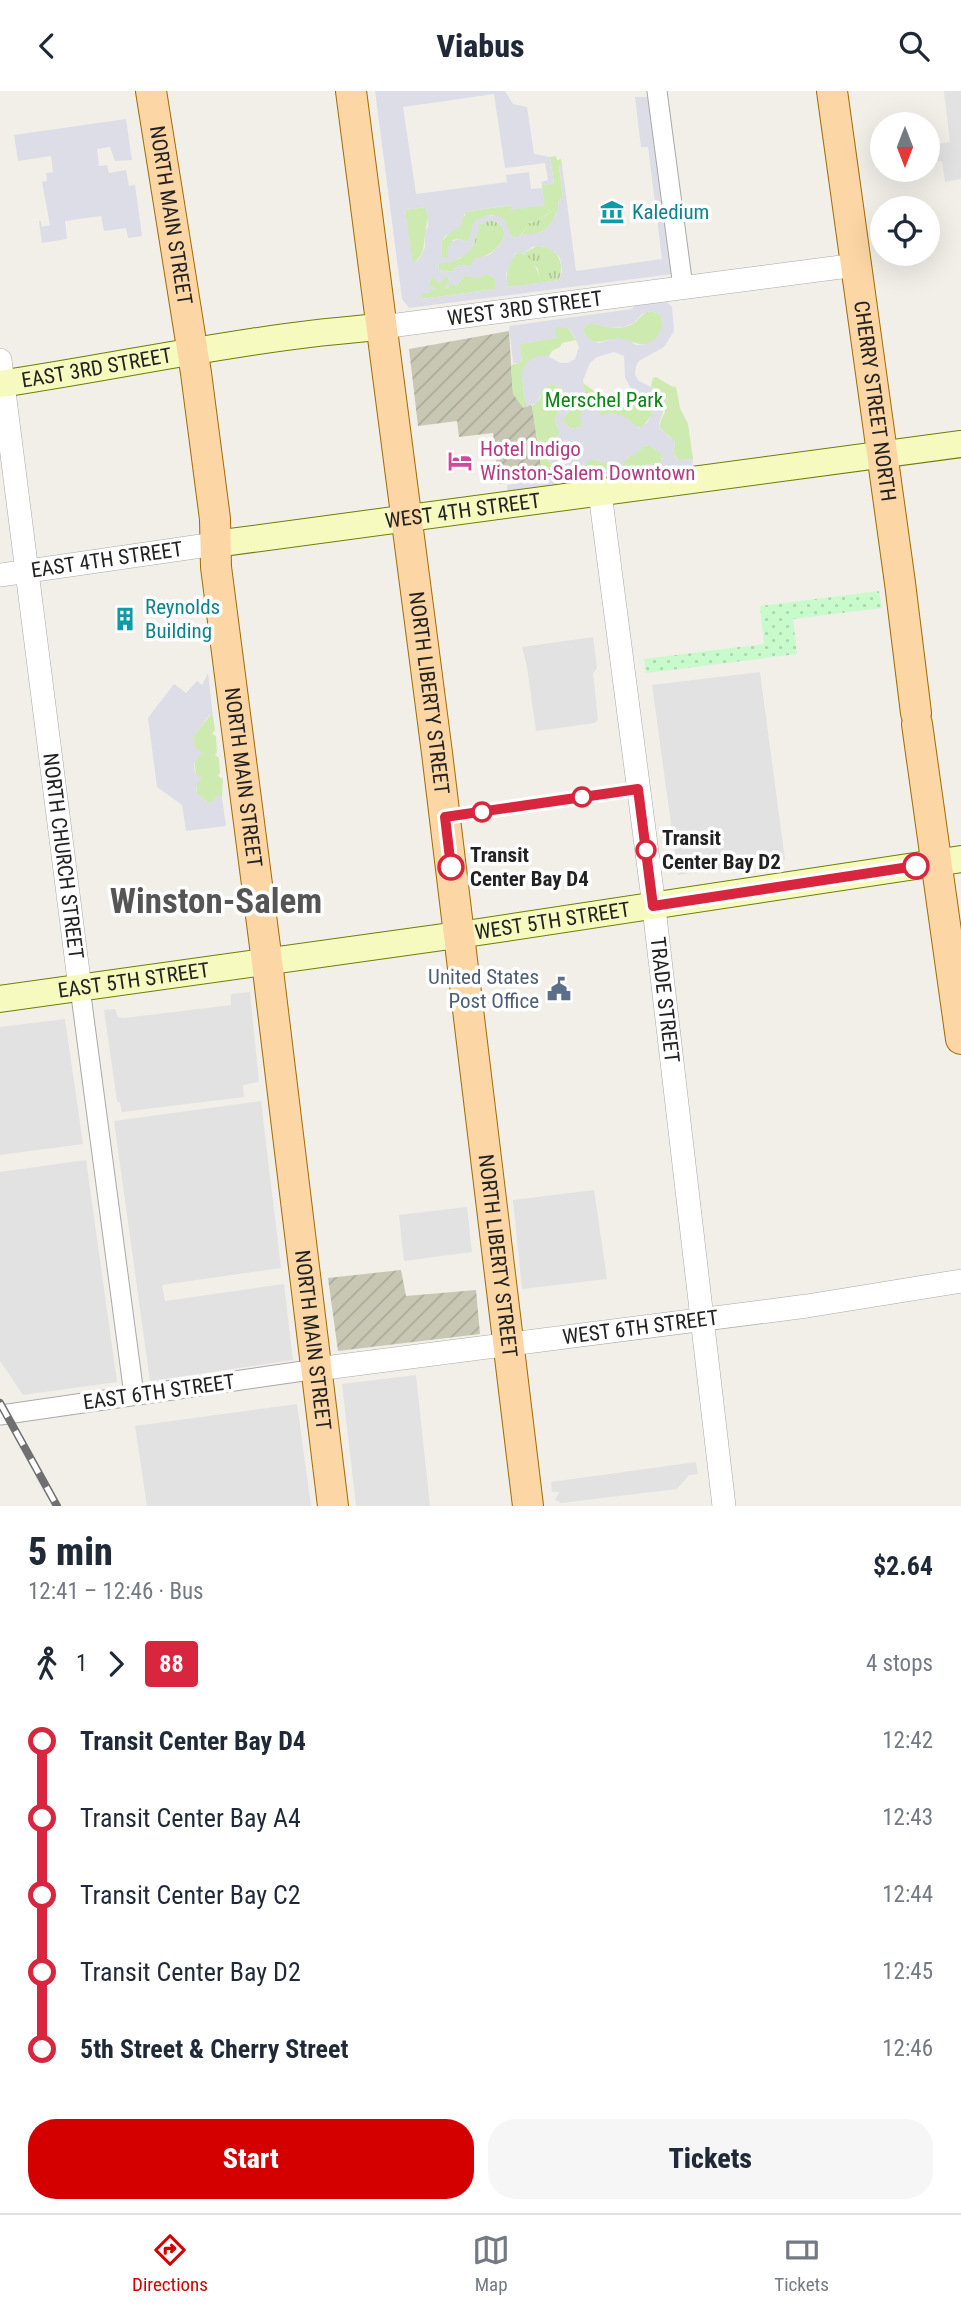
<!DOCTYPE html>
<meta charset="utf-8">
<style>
:root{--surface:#fff;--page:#f6f6f7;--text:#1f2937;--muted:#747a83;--line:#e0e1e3;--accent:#d40000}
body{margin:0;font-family:"Roboto Condensed",sans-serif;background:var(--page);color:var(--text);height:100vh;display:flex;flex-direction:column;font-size:26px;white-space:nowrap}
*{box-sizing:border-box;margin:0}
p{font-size:23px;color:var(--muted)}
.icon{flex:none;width:38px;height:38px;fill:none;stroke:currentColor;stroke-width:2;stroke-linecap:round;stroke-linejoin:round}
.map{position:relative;height:1415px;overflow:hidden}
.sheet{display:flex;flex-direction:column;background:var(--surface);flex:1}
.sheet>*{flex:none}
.badge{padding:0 14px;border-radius:5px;font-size:24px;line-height:46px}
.needle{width:46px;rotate:180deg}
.tools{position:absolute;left:870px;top:21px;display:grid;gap:14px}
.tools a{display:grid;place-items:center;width:70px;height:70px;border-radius:50%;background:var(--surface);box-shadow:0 7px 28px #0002;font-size:35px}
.map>.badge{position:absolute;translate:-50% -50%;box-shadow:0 0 0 4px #fff}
.legs{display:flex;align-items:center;gap:10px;height:77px;padding:0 28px;font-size:23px}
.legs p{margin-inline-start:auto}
.headline{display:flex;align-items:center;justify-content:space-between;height:119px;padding:0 28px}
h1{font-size:38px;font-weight:800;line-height:52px}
.primary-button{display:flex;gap:14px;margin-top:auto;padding:14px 28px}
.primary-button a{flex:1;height:80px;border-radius:28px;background:var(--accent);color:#fff;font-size:28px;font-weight:800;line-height:80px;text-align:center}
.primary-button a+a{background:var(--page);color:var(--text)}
ul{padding:0 28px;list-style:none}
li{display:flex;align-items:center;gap:24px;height:77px;font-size:26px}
li i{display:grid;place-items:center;width:10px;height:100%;margin:0 9px;background:currentColor}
li i::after{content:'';width:18px;height:18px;margin:-9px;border:5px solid;border-radius:50%;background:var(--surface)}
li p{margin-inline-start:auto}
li:first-child i{background:linear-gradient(#0000 50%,currentColor 0)}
li:last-child i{background:linear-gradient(currentColor 50%,#0000 0)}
header{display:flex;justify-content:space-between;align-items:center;height:91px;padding:0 28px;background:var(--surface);font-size:32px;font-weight:800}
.tab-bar{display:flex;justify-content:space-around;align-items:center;height:98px;border-top:2px solid var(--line);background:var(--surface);font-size:19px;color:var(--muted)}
.tab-bar a{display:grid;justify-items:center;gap:4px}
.tab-bar .active{color:var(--accent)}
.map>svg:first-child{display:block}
</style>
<header><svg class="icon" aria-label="back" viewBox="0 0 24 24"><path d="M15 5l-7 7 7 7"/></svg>Viabus<svg class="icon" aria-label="search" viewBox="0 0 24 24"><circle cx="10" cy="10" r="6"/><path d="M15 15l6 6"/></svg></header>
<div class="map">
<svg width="961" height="1415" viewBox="0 0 961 1415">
<defs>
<pattern id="construction-furrows" width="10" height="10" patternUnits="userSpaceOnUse" patternTransform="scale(1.75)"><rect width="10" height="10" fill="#c7c7b4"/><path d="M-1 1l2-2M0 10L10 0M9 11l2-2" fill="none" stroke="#abab9a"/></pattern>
<pattern id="grass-tufts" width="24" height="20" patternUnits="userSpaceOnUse" patternTransform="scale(1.75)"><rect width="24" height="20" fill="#cdebb0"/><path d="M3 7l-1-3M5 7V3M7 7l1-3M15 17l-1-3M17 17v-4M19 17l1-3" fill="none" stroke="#b0c997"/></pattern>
<pattern id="park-dots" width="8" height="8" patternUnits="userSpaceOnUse" patternTransform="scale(1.75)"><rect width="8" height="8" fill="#c8facc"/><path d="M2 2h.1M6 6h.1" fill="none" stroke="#acd6af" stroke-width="1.8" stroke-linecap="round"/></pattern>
</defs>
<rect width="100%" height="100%" fill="#f2efe9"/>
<!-- construction -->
<g fill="url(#construction-furrows)">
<path d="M509,240L513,303L532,315L543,388L499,393L493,342L459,346L457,330L418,335L409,258Z"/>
<path d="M401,1179L406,1205L476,1199L480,1243L338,1260L328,1187Z"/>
</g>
<!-- grass -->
<g fill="url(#grass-tufts)">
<path d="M558,116C554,135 541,146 521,144L527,136V132C539,132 548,122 558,116Z"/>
<path d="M490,129C521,138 494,166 475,168L471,175L459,174L451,181L439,179L438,174L440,172L459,168L474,153L479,134Z"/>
<path d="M537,155C558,155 565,172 559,189L540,192L538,178L524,162Z"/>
</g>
<!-- park -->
<path fill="url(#park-dots)" d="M879,500L882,517L793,528L797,563L646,582L644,568L764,553L760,515Z"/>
<!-- garden -->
<g fill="#cdebb0">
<path d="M556,65L557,69L561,68L562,74L559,75L563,107L558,111V116L537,130L527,132V136L518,147L513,146L493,124H487L468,151L459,148L453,149L448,157L449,166L441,167L442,150L465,124V121L511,114V118L544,114L542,94L554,92L550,66Z"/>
<path d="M426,116C428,127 427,133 425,144C423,159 425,162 412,174L405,119Z"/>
<path d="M518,161C531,163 539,179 540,192L508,196C505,184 508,168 518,161Z"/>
<path d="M488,183L495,188V198L421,208L423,201L428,202L431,198L436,197H431L428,194L432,187L437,188L439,192H441L443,186H448L450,191L446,198L452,193L457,194L464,185Z"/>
<path d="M650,220L660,223L663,235C651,267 634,247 615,248C603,249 593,256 584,243V237L590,232C603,234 617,240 631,234C639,230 641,222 650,220Z"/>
<path d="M561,235L568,237L576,249L562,252L560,256L552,260L549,265L522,286L526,316L523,317L513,303L511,274L522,271L519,253L555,247L554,236Z"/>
<path d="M656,286L671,295L676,296L680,317L688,333L693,368L679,369L673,363L675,352C667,337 652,344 665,321L656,298L651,295L653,287Z"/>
<path d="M583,292L597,302L604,305L606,312L628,318L645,304L654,312L652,323L642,337L634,335L627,328L570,338L564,331V326L585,303Z"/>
<path d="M551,293L561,296L565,308L555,328L560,344C528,357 554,364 554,387L543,388L532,315L540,308L542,299Z"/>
<path d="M649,354L661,362L662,374H651L633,379L625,378L623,372C626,367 638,360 644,355Z"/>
<path d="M592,368L610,373L613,379L599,381L585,386C580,379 585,370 592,368Z"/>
<path d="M211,623L213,625L215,639L212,643L216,645L217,661L215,664L219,667L220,682L218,685L223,688L222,707L218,705L210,713L197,703L193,646Z"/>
</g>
<!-- parking -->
<g fill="#e2e2e2">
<path d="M944,0H961V88L945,91L942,70L928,71V55L950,51Z"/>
<path d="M593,546L597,577L593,582L598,628L595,632L536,640L527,576L522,556Z"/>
<path d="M760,581L785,769L678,784L652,594Z"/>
<path d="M250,901L259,991L243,994L244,1006L122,1021L120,1012L117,1010L104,919L115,918L118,926L124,927L231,914V903Z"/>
<path d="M65,928L83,1053L0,1064V936Z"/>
<path d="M261,1010L281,1177L162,1194L165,1210L284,1193L293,1269L150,1290L114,1030Z"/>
<path d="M86,1069L117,1291L23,1304L0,1270V1081Z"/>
<path d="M594,1099L607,1188L522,1198L513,1109Z"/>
<path d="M467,1116L472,1161L404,1170L399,1124Z"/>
<path d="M416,1284L430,1415H356L342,1293Z"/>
<path d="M297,1313L311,1415H147L135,1335Z"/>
<path d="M696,1371L698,1383L689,1384L677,1398L561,1412L555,1409L559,1401H552L551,1391Z"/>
</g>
<!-- plaza -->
<g fill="#dddde8" fill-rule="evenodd">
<path d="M375,0H505L513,13L527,16L534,63L550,66L554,93L542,94L541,91L548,89L545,72L505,77L494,3L403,16L416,103L507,91L506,84L529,81L531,98L542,97L545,114L511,119L510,114L465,121L461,135L445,145L442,150L441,166H448V157L451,151L459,148L468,151L473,133L477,129L487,124L499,125L504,129L511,144L515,147L521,144L539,142L550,134L556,124L559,109L563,107L559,74H562L576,180L662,168L648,56H641L635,6H647L650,12L672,183L409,217L402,208ZM426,116L428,135L425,142V156L420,167L413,173L405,119ZM490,129L498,132L503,138L504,146L499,155L489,164L474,168L470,175L459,174L451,181L439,179L438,174L440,172L453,171L469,161L474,153L479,134ZM543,155L555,161L560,167L562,180L559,189L508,196L506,183L515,162H524L532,156ZM488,183L495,188V198L421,208L423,202H428L431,199L437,198L428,194L432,187L437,188L439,192H442L444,186L449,187L450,191L445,195V198L453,193L456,195L464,185L477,187Z"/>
<path d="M126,28L132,69L115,70L110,56L97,58L99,75L107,74L109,82L126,79L129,95L135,94L142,145L128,147L126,137L104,140L101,125L65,130L67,148L42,152L39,130H41L42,136L50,134L42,91L47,90L46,82L53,81L51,65L18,70L14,44Z"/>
<path d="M665,209L672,216L674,240L664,256L639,270L636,275L635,284L639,290L656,298L663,304L666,313L659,332L660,338L675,350L673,363L675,366L679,369L693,368L692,378L508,404L507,394L553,387V378L544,358L550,348L560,344L555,328L565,308L561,296L551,293L542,299L538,311L526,316L522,286L523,276L531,268L542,264L548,265L560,272H568L575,268L579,256L574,245L568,237L555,236L556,247L520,253L522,272H513L509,235L632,218L636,213ZM650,220L660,223L663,235L656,248L646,253L636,254L628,249L617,247L599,252L590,249L584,243V237L590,232L607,236H624L634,232L642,223ZM614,261L624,265L625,287L631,297L654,310V318L647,332L639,337L623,325L612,322L601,324L597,319L591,317L584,319L580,324L581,336L570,338L564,331V326L568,321L578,317L582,313L585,303L583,289L590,272L597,266ZM649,354L661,362L662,374L647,373L633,379L626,378L623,373L627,367L636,363L644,355ZM592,368L610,373L613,379L584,386L583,379L585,373Z"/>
<path d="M208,582L213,625L210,623L193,646L195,657L202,661L194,673L195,682L202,687L196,696L197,703L210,713L218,704L222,707L226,735L186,740L182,714L157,696L148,627L174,593L186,602L197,590L202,594Z"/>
</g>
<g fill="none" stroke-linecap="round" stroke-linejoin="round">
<!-- minor casing -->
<g stroke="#a9a9a9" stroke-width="21">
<g id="minor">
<path d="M657,0L683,196"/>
<path d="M80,897L134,1304"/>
<path d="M0,1324L317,1278"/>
</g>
</g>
<!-- tertiary casing -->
<g stroke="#a9a9a9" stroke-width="24">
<g id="tertiary">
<path id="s1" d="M382,236L856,174"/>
<path id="s2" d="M0,269L80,897"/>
<path id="s3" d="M600,402L652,800L724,1415"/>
<path id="s4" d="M0,484L215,453"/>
<path id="s5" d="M317,1278L807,1215L961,1190"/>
</g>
</g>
<!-- secondary casing -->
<g stroke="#707d05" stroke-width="28">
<g id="secondary">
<path id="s6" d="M0,293C127,274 253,245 382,236"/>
<path id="s7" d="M215,453L961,353"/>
<path id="s8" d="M0,908L479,841L961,768"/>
</g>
</g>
<!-- primary casing -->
<g stroke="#a06b00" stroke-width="32">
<g id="primary">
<path id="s9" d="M151,0L196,282L215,428L216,476L267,871L333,1415"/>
<path id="s10" d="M351,0L437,662L528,1415"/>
<path id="s11" d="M832,0L900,492L916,622"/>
<path d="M917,633L961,948"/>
</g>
</g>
<!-- minor -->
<use href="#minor" stroke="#fff" stroke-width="19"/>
<!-- tertiary -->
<use href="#tertiary" stroke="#fff" stroke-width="23"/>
<!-- secondary -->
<use href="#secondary" stroke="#f7fabf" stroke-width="26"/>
<!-- primary -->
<use href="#primary" stroke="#fcd6a4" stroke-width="30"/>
<!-- rail casing -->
<g stroke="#707070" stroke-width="8">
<path id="rail" d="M0,1312L57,1415"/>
</g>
<!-- rail -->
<use href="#rail" stroke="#fff" stroke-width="5" stroke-dasharray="16" stroke-linecap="butt"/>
</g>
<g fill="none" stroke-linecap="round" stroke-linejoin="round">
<!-- line-1 casing -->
<g stroke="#fff" stroke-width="16">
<path id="line-1" d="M451,776L445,726L638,698L653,815L916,775"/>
</g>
<!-- line-1 -->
<use href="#line-1" stroke="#d7263d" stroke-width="10"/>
</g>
<!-- icons -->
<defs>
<g id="museum-bare" transform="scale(1.89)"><path d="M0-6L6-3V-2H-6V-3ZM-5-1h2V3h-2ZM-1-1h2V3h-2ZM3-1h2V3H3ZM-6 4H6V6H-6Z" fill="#0f9aa8" stroke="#fff" stroke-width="2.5" paint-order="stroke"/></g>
<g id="hotel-bare" transform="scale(1.89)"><path d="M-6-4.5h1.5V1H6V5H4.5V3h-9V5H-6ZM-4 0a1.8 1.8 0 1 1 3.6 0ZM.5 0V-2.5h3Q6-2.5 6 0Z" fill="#d1479c" stroke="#fff" stroke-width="2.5" paint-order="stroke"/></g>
<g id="building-bare" transform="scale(1.89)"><path d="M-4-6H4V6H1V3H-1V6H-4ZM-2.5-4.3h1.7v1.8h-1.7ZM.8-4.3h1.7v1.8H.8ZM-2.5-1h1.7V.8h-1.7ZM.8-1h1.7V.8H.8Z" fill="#0f9aa8" stroke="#fff" stroke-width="2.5" paint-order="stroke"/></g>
<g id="civic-bare" transform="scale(1.89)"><path d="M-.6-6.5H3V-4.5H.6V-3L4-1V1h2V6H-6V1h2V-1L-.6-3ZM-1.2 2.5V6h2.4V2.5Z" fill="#5c6f8a" stroke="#fff" stroke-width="2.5" paint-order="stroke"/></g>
</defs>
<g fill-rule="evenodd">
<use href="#museum-bare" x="612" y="121"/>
<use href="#hotel-bare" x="460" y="370"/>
<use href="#building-bare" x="125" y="528"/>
<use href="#civic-bare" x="559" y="898"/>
</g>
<!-- markers -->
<g fill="#fff" stroke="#d7263d" stroke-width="3.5">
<circle cx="582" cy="706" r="9"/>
<circle cx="482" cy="721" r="9"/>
<circle cx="646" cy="759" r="9"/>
<circle cx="916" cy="775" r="12"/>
<circle cx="451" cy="776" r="12"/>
</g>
<g text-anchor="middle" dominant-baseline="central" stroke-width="7" stroke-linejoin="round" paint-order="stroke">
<!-- culture labels -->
<g font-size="21" fill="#0d838f" stroke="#fff" text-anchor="start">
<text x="632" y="121">Kaledium</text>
<text x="145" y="516">Reynolds<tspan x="145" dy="24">Building</tspan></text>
</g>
<!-- street labels -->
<g font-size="21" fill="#222" stroke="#fff">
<text stroke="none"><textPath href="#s9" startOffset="126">NORTH MAIN STREET</textPath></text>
<text stroke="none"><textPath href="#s1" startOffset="144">WEST 3RD STREET</textPath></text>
<text stroke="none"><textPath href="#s6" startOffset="98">EAST 3RD STREET</textPath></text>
<text stroke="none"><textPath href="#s11" startOffset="313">CHERRY STREET NORTH</textPath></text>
<text stroke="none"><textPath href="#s7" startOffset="250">WEST 4TH STREET</textPath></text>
<text stroke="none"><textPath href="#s4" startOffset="108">EAST 4TH STREET</textPath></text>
<text stroke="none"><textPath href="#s10" startOffset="607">NORTH LIBERTY STREET</textPath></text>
<text stroke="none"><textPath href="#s9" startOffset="693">NORTH MAIN STREET</textPath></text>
<text stroke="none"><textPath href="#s2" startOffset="500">NORTH CHURCH STREET</textPath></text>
<text stroke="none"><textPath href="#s8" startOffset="558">WEST 5TH STREET</textPath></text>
<text stroke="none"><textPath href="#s8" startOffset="135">EAST 5TH STREET</textPath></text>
<text stroke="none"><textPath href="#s3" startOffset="511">TRADE STREET</textPath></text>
<text stroke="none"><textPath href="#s10" startOffset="1174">NORTH LIBERTY STREET</textPath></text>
<text stroke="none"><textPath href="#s5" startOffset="326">WEST 6TH STREET</textPath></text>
<text stroke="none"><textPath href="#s9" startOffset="1260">NORTH MAIN STREET</textPath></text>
<text transform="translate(159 1301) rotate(-8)">EAST 6TH STREET</text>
</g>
<!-- park labels -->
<g font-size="21" fill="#0c8416" stroke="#fff">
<text x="604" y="309">Merschel Park</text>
</g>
<!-- hotel labels -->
<g font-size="21" fill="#b23c85" stroke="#fff" text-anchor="start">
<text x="480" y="358">Hotel Indigo<tspan x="480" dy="24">Winston-Salem Downtown</tspan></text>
</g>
<!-- stop labels -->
<g font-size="21" font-weight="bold" fill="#222" stroke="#fff" text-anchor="start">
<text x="662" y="747">Transit<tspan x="662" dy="24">Center Bay D2</tspan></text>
<text x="470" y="764">Transit<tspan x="470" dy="24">Center Bay D4</tspan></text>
</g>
<!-- service labels -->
<g font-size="21" fill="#4e5e75" stroke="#fff" text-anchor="end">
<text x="539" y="886">United States<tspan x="539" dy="24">Post Office</tspan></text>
</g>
<!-- town labels -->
<g font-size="35" font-weight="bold" fill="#555" stroke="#fff">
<text x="216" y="810">Winston-Salem</text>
</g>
</g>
</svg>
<div class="tools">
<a><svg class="needle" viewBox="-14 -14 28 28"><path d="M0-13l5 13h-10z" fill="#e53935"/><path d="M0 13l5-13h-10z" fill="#747a83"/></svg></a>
<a><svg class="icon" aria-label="locate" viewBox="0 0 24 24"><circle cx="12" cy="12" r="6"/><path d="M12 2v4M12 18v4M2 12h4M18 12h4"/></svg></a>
</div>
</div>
<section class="sheet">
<div class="headline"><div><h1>5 min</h1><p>12:41 – 12:46 · Bus</p></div><b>$2.64</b></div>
<div class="legs"><svg class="icon" aria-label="walk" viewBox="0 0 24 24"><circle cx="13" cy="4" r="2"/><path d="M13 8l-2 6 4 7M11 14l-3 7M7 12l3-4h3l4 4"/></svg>1<svg class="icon" aria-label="forward" viewBox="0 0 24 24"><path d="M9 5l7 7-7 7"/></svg><b class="badge" style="background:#d7263d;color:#fff">88</b><p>4 stops</p></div>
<ul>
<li><i style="color:#d7263d"></i><b>Transit Center Bay D4</b><p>12:42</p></li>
<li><i style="color:#d7263d"></i><span>Transit Center Bay A4</span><p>12:43</p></li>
<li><i style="color:#d7263d"></i><span>Transit Center Bay C2</span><p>12:44</p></li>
<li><i style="color:#d7263d"></i><span>Transit Center Bay D2</span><p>12:45</p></li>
<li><i style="color:#d7263d"></i><b>5th Street &amp; Cherry Street</b><p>12:46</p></li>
</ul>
<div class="primary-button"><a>Start</a><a>Tickets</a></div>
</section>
<nav class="tab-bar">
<a class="active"><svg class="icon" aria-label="directions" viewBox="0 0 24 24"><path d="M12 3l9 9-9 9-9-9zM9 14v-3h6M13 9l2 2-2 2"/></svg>Directions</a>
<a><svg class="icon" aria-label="map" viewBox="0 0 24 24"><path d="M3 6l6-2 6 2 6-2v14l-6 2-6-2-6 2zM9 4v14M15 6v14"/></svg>Map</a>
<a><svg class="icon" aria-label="tickets" viewBox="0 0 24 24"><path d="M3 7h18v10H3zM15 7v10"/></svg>Tickets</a>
</nav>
